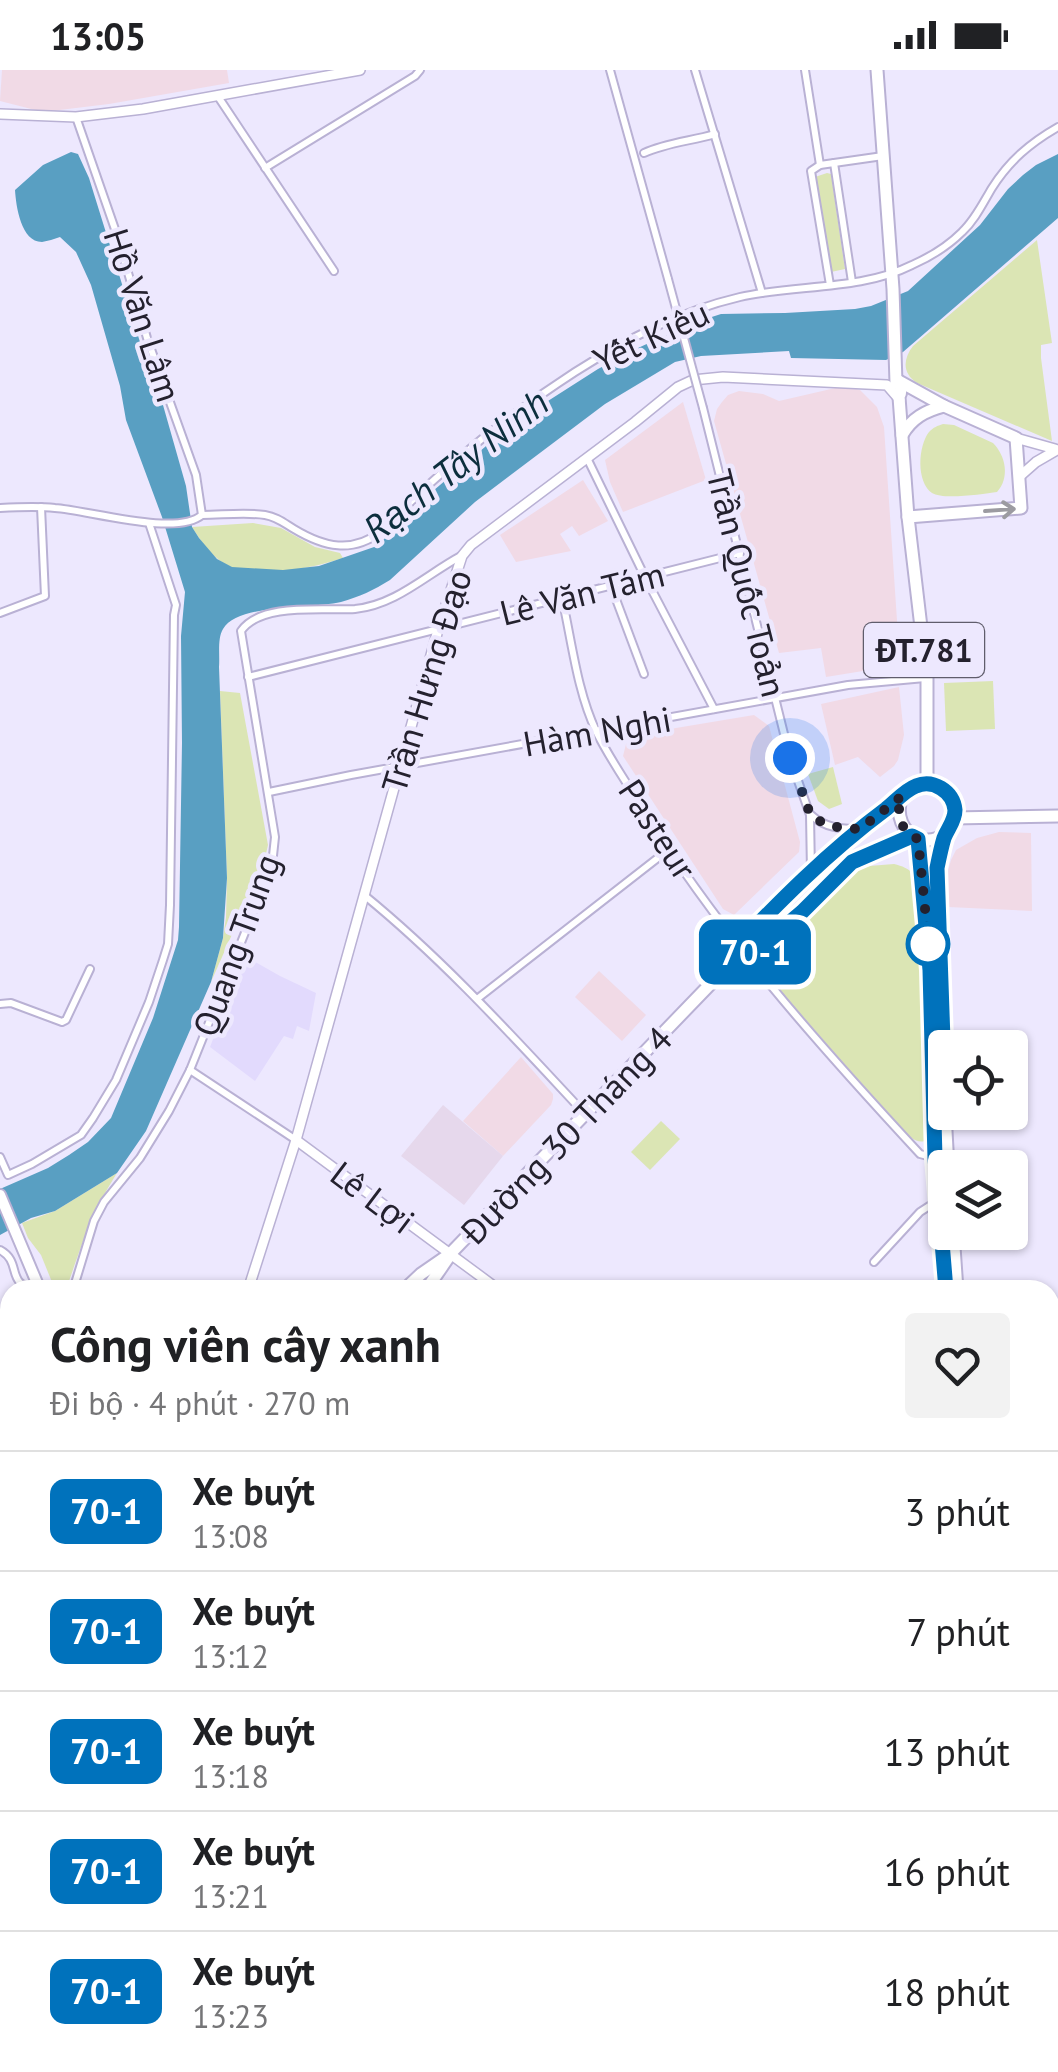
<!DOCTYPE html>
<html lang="vi">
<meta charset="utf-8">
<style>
:root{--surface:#fff;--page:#f2f2f2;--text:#202124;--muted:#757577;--line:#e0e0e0}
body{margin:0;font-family:"PT Sans",sans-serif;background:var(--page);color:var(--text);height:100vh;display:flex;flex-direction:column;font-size:38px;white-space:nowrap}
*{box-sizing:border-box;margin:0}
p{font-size:32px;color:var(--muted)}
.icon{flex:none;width:55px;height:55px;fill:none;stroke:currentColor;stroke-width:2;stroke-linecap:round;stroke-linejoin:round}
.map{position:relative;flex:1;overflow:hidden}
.details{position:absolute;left:0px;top:1210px;width:1060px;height:792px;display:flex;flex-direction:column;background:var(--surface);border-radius:30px 30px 0 0;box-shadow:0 2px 8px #0004}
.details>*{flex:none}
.badge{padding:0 20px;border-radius:15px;font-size:35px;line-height:65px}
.fabs{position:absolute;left:928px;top:960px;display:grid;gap:20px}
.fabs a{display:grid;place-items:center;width:100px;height:100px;border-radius:10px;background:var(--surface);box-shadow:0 2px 8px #0004;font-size:50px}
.you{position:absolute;width:50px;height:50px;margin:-25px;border:8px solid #fff;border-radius:50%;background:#1a73e8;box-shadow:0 0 0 15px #1a73e833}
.map>.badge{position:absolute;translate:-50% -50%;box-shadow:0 0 0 5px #fff}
.round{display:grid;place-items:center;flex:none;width:105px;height:105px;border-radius:10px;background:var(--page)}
.summary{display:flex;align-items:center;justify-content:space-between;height:170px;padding:0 50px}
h1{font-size:48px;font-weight:800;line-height:75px}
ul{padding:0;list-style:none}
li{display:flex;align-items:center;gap:30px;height:120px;padding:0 50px;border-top:2px solid var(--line)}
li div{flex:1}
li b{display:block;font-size:38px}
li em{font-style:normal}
li .badge{min-width:110px;font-weight:700;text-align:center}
.status{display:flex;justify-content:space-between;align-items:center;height:70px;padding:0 50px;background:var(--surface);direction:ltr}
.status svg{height:28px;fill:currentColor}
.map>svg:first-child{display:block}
</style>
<div class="status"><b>13:05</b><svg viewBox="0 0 49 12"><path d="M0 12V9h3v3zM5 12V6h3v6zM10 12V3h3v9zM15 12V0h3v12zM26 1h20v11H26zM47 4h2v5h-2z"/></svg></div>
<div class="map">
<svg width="1058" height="2002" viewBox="0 0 1058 2002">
<rect width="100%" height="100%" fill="#ede8fe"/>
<!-- commercial -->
<g fill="#f1dae6">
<path d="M2,0H227L229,13L109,34L43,42L0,31Z"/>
<path d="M844,316L860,320L877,337L884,357L900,595L826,607L821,578L779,583L714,351L717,339L722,332L728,325L739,321L763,324L779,331Z"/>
<path d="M683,332L706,410L623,442L610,412L605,390Z"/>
<path d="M583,410L608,451L579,466L572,456L560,464L571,481L516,492L500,465Z"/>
<path d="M899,617L904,665L898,690L894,696L880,707L858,687L835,695L821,634Z"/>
<path d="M754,645L769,656L800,772L799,782L734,845L723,839L623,686L628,666Z"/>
<path d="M999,762L1031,763L1032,841L948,837L944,820L946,808L951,790L956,780L977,768Z"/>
<path d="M599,901L646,945L622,971L575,927Z"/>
<path d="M521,987L553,1024V1029L551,1035L503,1086L463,1051Z"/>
</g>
<!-- built -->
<path fill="#e2dafd" d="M245,886L280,906L316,923L309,961L297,956L293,969L284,966L255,1011L210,977Z"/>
<!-- education -->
<path fill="#e6d8ec" d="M443,1035L503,1086L464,1135L401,1086Z"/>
<!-- green -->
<g fill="#dbe5b4">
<path d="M827,103L831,104L845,199L831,202L815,107Z"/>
<path d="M1037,170L1052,273L1041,275V288L1052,371L917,313C902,303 903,289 913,276Z"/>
<path d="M943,354L954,355L993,373C1006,386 1010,408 997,422C983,424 943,430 932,423C916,412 918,376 929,362C934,357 937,356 943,354Z"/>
<path d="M253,453L281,458L315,477L340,483L343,488C314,498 261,508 231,497C214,490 201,472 192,457Z"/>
<path d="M993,611L995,659L946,661L944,613Z"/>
<path d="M220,621L240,623L268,775L264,792L211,912L223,868L226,847L227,808Z"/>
<path d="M833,697L842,734L829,739L818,731L808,704Z"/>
<path d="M894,794C911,798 917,805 920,821L931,1051L929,1069C918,1076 911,1067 903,1061L767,906V898L775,881L849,801L869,796Z"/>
<path d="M661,1051L680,1069L650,1100L631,1082Z"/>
<path d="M117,1103C92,1142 82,1174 67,1217L58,1220L54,1217L41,1185L28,1168L22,1153L55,1141Z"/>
<path d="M382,1992L448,1993L451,1997L455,1992L588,1993L581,2002H369Z"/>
</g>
<!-- water -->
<path fill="#599fc2" d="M71,82L78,84L89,108L140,272L161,328L186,416L192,457L199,468L217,489L232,497L283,500L319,496L377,476L427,426L492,371L526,345L598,299L638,278L690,254L721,244L785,243L855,239L871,236L908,221L980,155L1008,119L1023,105L1036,95L1058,84V148L903,282L886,290L791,288L789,281L701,286L675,292L605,334L475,432L390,510C374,520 359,527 341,532C313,539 238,533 223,559C217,569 220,586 219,597L227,808L223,868L211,912L146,1061L117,1103L55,1141L31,1148L0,1165V1119L48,1098L69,1085L88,1072L111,1048L153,948L178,870L179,857L182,673L181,566L185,522L162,447L126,350L120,316L91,215L76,182L60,167C54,169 48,171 42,172C21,172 16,136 15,120L43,95Z"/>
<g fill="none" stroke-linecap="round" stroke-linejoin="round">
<!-- minor casing -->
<g stroke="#b9b1d4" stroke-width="10">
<g id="minor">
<path d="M610,0L668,209"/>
<path d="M695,0L762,223"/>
<path d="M805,0L820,95"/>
<path d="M217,25L334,201"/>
<path d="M76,47L117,165L147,268L196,405L202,445"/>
<path d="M644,83C666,73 691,71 715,64"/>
<path d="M834,93L852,212"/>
<path d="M265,98L415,6L420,0"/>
<path d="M830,215L811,101L820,95L883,86"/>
<path d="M703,338L790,688L810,745L811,802"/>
<path d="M587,388L645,507L714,639"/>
<path d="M0,438C18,437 37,436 55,438C88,440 176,467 202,445C222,445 245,442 265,445C277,447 284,453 294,459C324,477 352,484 382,461C440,399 504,348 575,302C627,269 680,241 740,227C796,214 860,221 912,195C930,187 948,176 962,162C975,150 983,133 992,118C1009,91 1030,73 1058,57"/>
<path d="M611,516L644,604"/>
<path d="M562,528C572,572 577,621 596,661C608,686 625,710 639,733C718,862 818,974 920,1084L935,1088"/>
<path d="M0,543L45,526L41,437"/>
<path d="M248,607L740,483"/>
<path d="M269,722L351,705L848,615L925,608"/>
<path d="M811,745C825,758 841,759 860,759"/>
<path d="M364,825C445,891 515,969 586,1045"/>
<path d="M477,929L668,780"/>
<path d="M0,934L11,933L62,952L66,950L90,899"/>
<path d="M190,1000L296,1070"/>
<path d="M0,1087L8,1105L32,1094L81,1065L93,1048L116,1010L149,932L163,890L168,874L170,835L174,545L176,535L149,453"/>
<path d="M0,1180C24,1193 3,1216 39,1219"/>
<path d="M874,1192L920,1142L937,1131"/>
<path d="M73,1220L94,1151L104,1132L140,1088L169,1041L190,1000L272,795L275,767L241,561C261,532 324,541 355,539C396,535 427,504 461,486"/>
<path d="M1050,1265L1058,1264"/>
<path d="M0,1584L10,1594"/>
<path d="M1050,1793H1058"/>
<path d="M1050,1874H1058"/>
<path d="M1,2002L10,1985"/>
<path d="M806,2002L810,1992"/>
</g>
</g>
<!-- tertiary casing -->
<g stroke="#b9b1d4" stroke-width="12">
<g id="tertiary">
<path d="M0,44L76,47L143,39L360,0"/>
<path d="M1016,368L1055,379"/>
<path d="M1019,407L1036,392L1057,380"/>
<path d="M296,1070L499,1220"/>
<path d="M248,1220L296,1070L438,560L462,486L471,475L635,352L678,317L693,310L723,307L887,315L900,330"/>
<path d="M1050,1574L1058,1575"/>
<path d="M1050,1587L1058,1589"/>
<path d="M1050,1964L1058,1966"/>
</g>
</g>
<!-- secondary casing -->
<g stroke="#b9b1d4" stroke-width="14">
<path id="secondary" d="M0,1125L40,1220"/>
</g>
<!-- primary casing -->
<g stroke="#b9b1d4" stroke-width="15">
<g id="primary">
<path d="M877,0L893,219L896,313"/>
<path d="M897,310C901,315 902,321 899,327L908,447L927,608V714"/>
<path d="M897,310L944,336L1016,368L1021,438L908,447"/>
<path d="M902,365C912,348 925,341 944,336"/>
<path d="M954,748L1058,746"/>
<path d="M919,769L930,900L935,1088L946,1220"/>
<path d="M722,902L738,896L802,843L852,792L912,766"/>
<path d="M945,1029L937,798L946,763"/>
<path d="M945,1042L948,1098"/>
<path d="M953,1162L957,1220"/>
<path d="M404,1220L421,1204L450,1184L722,902L728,885C779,833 830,781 888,737C898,730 908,718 919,715C929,712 941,715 947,723C954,731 956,742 952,752C939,787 887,767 902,726"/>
<path d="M426,1220L448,1188"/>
<path d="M0,1638L10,1625"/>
<path d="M988,1992L989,2002"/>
<path d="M1000,1992V2002"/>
<path d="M285,2002L291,1992"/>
</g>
</g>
<!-- minor -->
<use href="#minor" stroke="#fff" stroke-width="6"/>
<!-- tertiary -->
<use href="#tertiary" stroke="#fff" stroke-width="9"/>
<!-- secondary -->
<use href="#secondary" stroke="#fff" stroke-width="10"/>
<!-- primary -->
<use href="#primary" stroke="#fff" stroke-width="11"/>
<!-- minor-bridge casing -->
<g stroke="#b9b1d4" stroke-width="10" stroke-linecap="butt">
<path id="minor-bridge" d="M668,209L703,338"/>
</g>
<!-- minor-bridge -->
<use href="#minor-bridge" stroke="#fff" stroke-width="6"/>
</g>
<!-- one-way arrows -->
<defs><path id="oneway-shaft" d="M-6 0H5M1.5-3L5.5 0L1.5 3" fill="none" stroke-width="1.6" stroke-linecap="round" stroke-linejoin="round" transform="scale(2.5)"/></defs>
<use stroke="#9c9ba1" href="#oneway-shaft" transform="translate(1000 440) rotate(-4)"/>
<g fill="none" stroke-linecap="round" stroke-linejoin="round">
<!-- line casing -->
<g stroke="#fff" stroke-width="22">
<path id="line" d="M945,1028L937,798C939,788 941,778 944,768C948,758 955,751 955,740C953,721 933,709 916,716C905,720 895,732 886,739C828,782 778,833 728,885L722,902L738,896L802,842L852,792L912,766L918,769L930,900L935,1088L946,1220"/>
</g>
<!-- line -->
<use href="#line" stroke="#0072bc" stroke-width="15"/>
<!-- walk -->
<path stroke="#24212e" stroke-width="10" stroke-dasharray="0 18" d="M790,688L810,744L824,754L842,758L860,759L902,726C895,745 900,760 918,769L929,878L928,874"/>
</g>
<!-- markers -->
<circle fill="#fff" stroke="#0072bc" stroke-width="5" cx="928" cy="874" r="20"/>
<g text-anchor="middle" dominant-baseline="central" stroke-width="9" stroke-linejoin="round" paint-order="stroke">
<!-- shield labels -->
<rect fill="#ede8fe" stroke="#605d6c" stroke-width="2.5" x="864" y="553" width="120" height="54" rx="8"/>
<g font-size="32" font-weight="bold" fill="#24212e">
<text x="924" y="580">ĐT.781</text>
</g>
<!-- street labels -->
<g font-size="35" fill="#24212e" stroke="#ede8fe">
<text transform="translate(143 245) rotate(72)">Hồ Văn Lâm</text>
<text transform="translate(651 266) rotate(-25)">Yết Kiêu</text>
<text transform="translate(747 513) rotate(76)">Trần Quốc Toản</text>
<text transform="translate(582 523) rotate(-14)">Lê Văn Tám</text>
<text transform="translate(426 611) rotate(-73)">Trần Hưng Đạo</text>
<text transform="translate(597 661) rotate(-10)">Hàm Nghi</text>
<text transform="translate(658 759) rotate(57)">Pasteur</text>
<text transform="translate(236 875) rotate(-70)">Quang Trung</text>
<text transform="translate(566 1065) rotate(-46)">Đường 30 Tháng 4</text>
<text transform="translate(373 1127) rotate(37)">Lê Lợi</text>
</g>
<!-- water labels -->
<g font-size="38" font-style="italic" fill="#0c2e3d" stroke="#ede8fe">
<text transform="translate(455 395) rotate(-38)">Rạch Tây Ninh</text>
</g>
</g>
</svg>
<div class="fabs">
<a><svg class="icon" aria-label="locate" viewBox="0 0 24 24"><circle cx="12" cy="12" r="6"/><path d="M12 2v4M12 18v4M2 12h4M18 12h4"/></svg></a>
<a><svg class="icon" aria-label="layers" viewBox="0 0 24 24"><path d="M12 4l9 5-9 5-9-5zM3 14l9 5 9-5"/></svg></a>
</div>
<div class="you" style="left:790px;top:688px"></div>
<b class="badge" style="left:755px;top:882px;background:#0072bc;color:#fff">70-1</b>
<section class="details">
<div class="summary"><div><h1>Công viên cây xanh</h1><p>Đi bộ · 4 phút · 270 m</p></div><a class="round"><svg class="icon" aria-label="heart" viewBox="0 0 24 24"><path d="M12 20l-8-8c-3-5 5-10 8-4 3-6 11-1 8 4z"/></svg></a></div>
<ul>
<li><span class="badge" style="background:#0072bc;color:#fff">70-1</span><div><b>Xe buýt</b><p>13:08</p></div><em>3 phút</em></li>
<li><span class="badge" style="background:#0072bc;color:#fff">70-1</span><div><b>Xe buýt</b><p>13:12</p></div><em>7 phút</em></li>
<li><span class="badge" style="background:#0072bc;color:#fff">70-1</span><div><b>Xe buýt</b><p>13:18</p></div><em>13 phút</em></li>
<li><span class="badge" style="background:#0072bc;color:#fff">70-1</span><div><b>Xe buýt</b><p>13:21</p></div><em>16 phút</em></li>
<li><span class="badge" style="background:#0072bc;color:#fff">70-1</span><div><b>Xe buýt</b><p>13:23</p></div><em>18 phút</em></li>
</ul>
</section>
</div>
